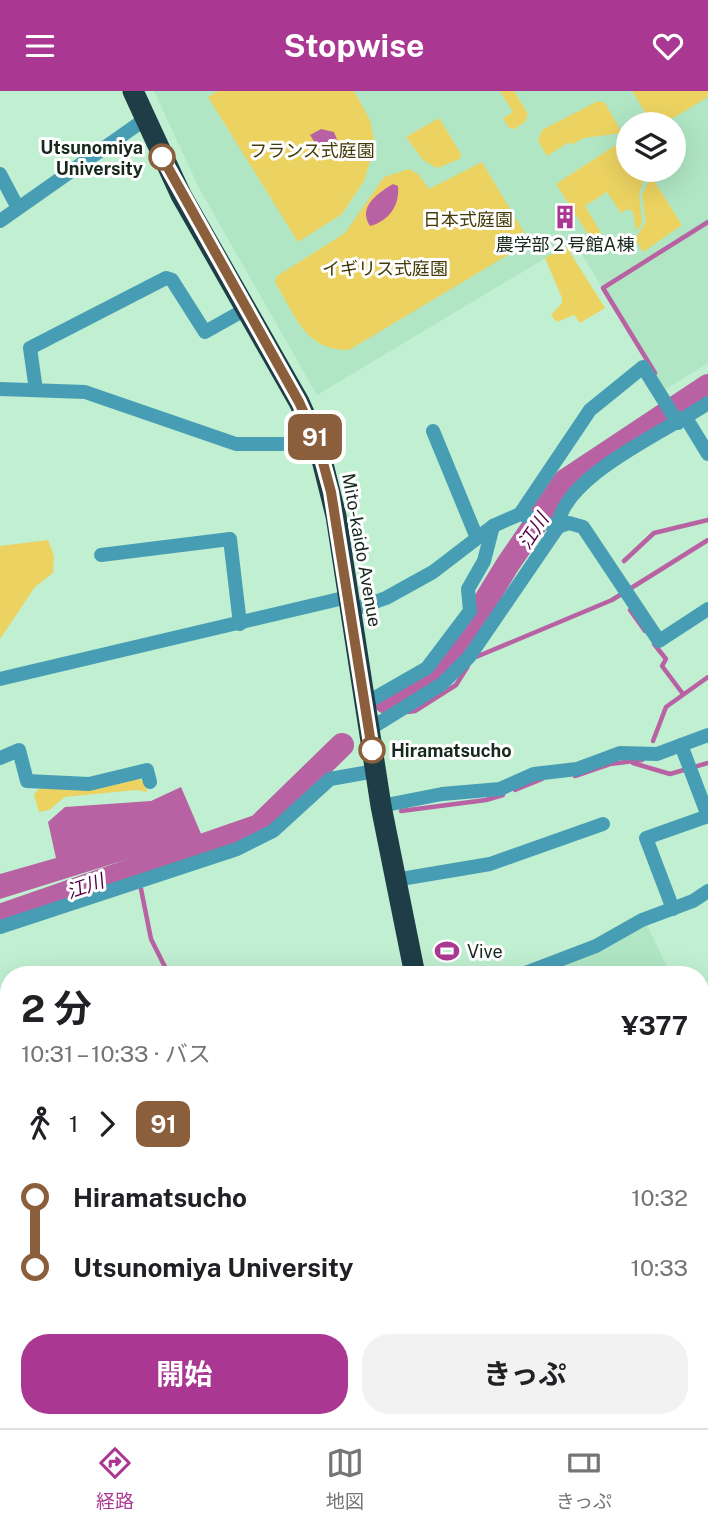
<!DOCTYPE html>
<html lang="ja">
<meta charset="utf-8">
<style>
:root{--surface:#fff;--page:#f2f2f2;--text:#202124;--muted:#757577;--line:#e0e0e0;--accent:#aa3892}
body{margin:0;font-family:"Public Sans","Noto Sans JP",sans-serif;background:var(--page);color:var(--text);height:100vh;display:flex;flex-direction:column;font-size:26px;white-space:nowrap}
*{box-sizing:border-box;margin:0}
p{font-size:23px;color:var(--muted)}
.icon{flex:none;width:38px;height:38px;fill:none;stroke:currentColor;stroke-width:2;stroke-linecap:round;stroke-linejoin:round}
.map{position:relative;flex:1;overflow:hidden}
.details{position:absolute;left:0px;top:875px;width:709px;height:462px;display:flex;flex-direction:column;background:var(--surface);border-radius:28px 28px 0 0;box-shadow:0 7px 28px #0002}
.details>*{flex:none}
.badge{padding:0 14px;border-radius:10px;font-size:24px;line-height:46px}
.buttons{position:absolute;left:616px;top:21px;display:grid;gap:14px}
.buttons a{display:grid;place-items:center;width:70px;height:70px;border-radius:50%;background:var(--surface);box-shadow:0 7px 28px #0002;font-size:35px}
.map>.badge{position:absolute;translate:-50% -50%;box-shadow:0 0 0 4px #fff}
.legs{display:flex;align-items:center;gap:10px;height:77px;padding:0 21px;font-size:23px}
.legs p{margin-inline-start:auto}
.overview{display:flex;align-items:center;justify-content:space-between;height:119px;padding:0 21px}
h1{font-size:38px;font-weight:700;line-height:52px}
.button{display:flex;gap:14px;margin-top:auto;padding:14px 21px}
.button a{flex:1;height:80px;border-radius:28px;background:var(--accent);color:#fff;font-size:28px;font-weight:700;line-height:80px;text-align:center}
.button a+a{background:var(--page);color:var(--text)}
ul{padding:0 21px;list-style:none}
li{display:flex;align-items:center;gap:24px;height:70px;font-size:26px}
li i{display:grid;place-items:center;width:10px;height:100%;margin:0 9px;background:currentColor}
li i::after{content:'';width:18px;height:18px;margin:-9px;border:5px solid;border-radius:50%;background:var(--surface)}
li p{margin-inline-start:auto}
li:first-child i{background:linear-gradient(#0000 50%,currentColor 0)}
li:last-child i{background:linear-gradient(currentColor 50%,#0000 0)}
header{display:flex;justify-content:space-between;align-items:center;height:91px;padding:0 21px;background:var(--accent);color:#fff;font-size:32px;font-weight:700}
.tabs{display:flex;justify-content:space-around;align-items:center;height:98px;border-top:2px solid var(--line);background:var(--surface);font-size:19px;color:var(--muted)}
.tabs a{display:grid;justify-items:center;gap:4px}
.tabs .current{color:var(--accent)}
.map>svg:first-child{display:block}
</style>
<header><svg class="icon" aria-label="menu" viewBox="0 0 24 24"><path d="M4 6h16M4 12h16M4 18h16"/></svg>Stopwise<svg class="icon" aria-label="heart" viewBox="0 0 24 24"><path d="M12 20l-8-8c-3-5 5-10 8-4 3-6 11-1 8 4z"/></svg></header>
<div class="map">
<svg width="708" height="1337" viewBox="0 0 708 1337">
<rect width="100%" height="100%" fill="#c0efd1"/>
<!-- built -->
<g fill="#b0e6c4" fill-rule="evenodd">
<path d="M154,0H708V272L664,299L574,150L317,304L199,97ZM628,33H674V79H628Z"/>
<path d="M646,832L671,884H534Z"/>
</g>
<!-- green -->
<g fill="#ecd361">
<path d="M218,0H354L370,29L375,55L364,90L342,123L298,151L208,6Z"/>
<path d="M500,0H514L528,23L525,31L514,38L509,37L503,27L513,21Z"/>
<path d="M632,0H708V6L663,33H652Z"/>
<path d="M598,10L605,12L622,42L584,47L571,54L569,51L547,65L538,50L542,39Z"/>
<path d="M439,27L461,63L460,68L437,77L423,69L406,46Z"/>
<path d="M625,48L628,49V79L647,80L639,103L642,133L636,140L633,121L627,118L621,122L607,101L585,115L607,152L598,159L556,93Z"/>
<path d="M482,71L528,148V152L349,259C305,260 295,224 275,191L277,185L345,142L384,86L409,78L418,83L429,98Z"/>
<path d="M651,85L682,134L643,161L635,148L646,131L642,104Z"/>
<path d="M566,155L605,217L580,232L574,224L557,231L551,224L562,212V207L545,167Z"/>
<path d="M48,449L54,465L53,482L35,496L0,548V455Z"/>
<path d="M139,688L144,690L147,701L136,699L65,706L49,719L39,721L34,703L41,696L91,697Z"/>
<path d="M708,1237V1307L700,1301V1240Z"/>
</g>
<!-- water -->
<g fill="#b862a3">
<path d="M321,38L334,41L338,51L333,62L325,68L310,44Z"/>
<path d="M393,93L398,95C400,114 389,130 370,135C357,116 378,102 393,93Z"/>
<path d="M181,696L202,745L0,808V783L56,767L48,731L65,716L151,710Z"/>
</g>
<g fill="none" stroke-linecap="round" stroke-linejoin="round">
<!-- stream -->
<g stroke="#b862a3" stroke-width="4.5">
<path d="M655,282L603,197L708,131"/>
<path d="M624,470L654,442L708,429"/>
<path d="M630,519L645,540"/>
<path d="M654,553L666,568L662,575L683,603"/>
<path d="M476,566L612,509L708,449"/>
<path d="M390,609L400,617"/>
<path d="M407,621L415,620L456,594L468,575"/>
<path d="M653,650L666,616L708,586"/>
<path d="M633,672L670,683L708,672"/>
<path d="M575,685L610,673L642,669"/>
<path d="M515,699L542,688"/>
<path d="M401,720L486,709L503,704"/>
<path d="M138,777L139,785"/>
<path d="M141,798L151,848L169,884"/>
</g>
<!-- river -->
<g stroke="#b862a3" stroke-width="24">
<path d="M386,611L443,579L508,473L565,390L708,295"/>
<path d="M0,825L259,735L342,654"/>
</g>
<!-- street -->
<g stroke="#479eb4" stroke-width="14">
<path d="M0,83L18,117"/>
<path d="M0,130L144,29"/>
<path d="M0,298L85,301L236,353H318"/>
<path d="M36,299L30,257L166,187L172,189L205,241L246,218"/>
<path d="M686,327L708,363"/>
<path d="M433,340L477,447"/>
<path d="M520,423L558,436L569,432L583,436L659,550L708,518"/>
<path d="M101,464L230,448L240,533"/>
<path d="M350,520L386,507L433,481L493,435L520,423L590,319L643,276L678,332"/>
<path d="M0,588L348,506"/>
<path d="M364,613L427,577L470,520L468,498L484,470L493,435"/>
<path d="M368,639L442,593L469,566L558,436C561,385 669,339 708,312"/>
<path d="M0,667L19,659L27,690L89,693L147,679L150,691"/>
<path d="M381,715L442,703L500,698L534,683L577,678L620,662L657,663L708,644"/>
<path d="M395,789L490,773L603,733"/>
<path d="M673,818L646,747L708,725L681,654"/>
<path d="M0,836L237,758L273,740L330,688L375,680"/>
<path d="M520,884L596,855L642,829L693,810L708,800"/>
<path d="M700,1007L708,1003"/>
<path d="M0,1081L9,1078"/>
<path d="M700,1091L708,1081"/>
<path d="M0,1180L9,1177"/>
<path d="M700,1235L708,1232"/>
<path d="M701,1321L708,1336"/>
<path d="M183,1328L186,1337"/>
<path d="M278,1328L280,1337"/>
<path d="M622,1328L624,1337"/>
<path d="M471,1337L486,1328"/>
</g>
<!-- secondary -->
<g stroke="#257588" stroke-width="18">
<path d="M0,1013L9,1043"/>
<path d="M95,1328L97,1337"/>
<path d="M35,1337L58,1328"/>
</g>
<!-- primary -->
<path stroke="#175867" stroke-width="18" d="M522,1328L524,1337"/>
<!-- highway -->
<g stroke="#1e3d46" stroke-width="21">
<path d="M133,0L181,104L299,311L318,353L336,425L381,715L415,884"/>
<path d="M0,963H9"/>
<path d="M700,1024H708"/>
</g>
</g>
<g fill="none" stroke-linecap="round" stroke-linejoin="round">
<!-- line-1 casing -->
<g stroke="#fff" stroke-width="16">
<path id="line-1" d="M162,66L299,311L318,353L331,401L372,659"/>
</g>
<!-- line-1 -->
<use href="#line-1" stroke="#8b5e3c" stroke-width="10"/>
</g>
<!-- icons -->
<defs>
<g id="building-bare" transform="scale(1.89)"><path d="M-4-6H4V6H1V3H-1V6H-4ZM-2.5-4.3h1.7v1.8h-1.7ZM.8-4.3h1.7v1.8H.8ZM-2.5-1h1.7V.8h-1.7ZM.8-1h1.7V.8H.8Z" fill="#aa3892" stroke="#fff" stroke-width="2.5" paint-order="stroke"/></g>
<g id="stadium-bare" transform="scale(1.89)"><path d="M0-5a6.5 5 0 1 0 0 10a6.5 5 0 1 0 0-10ZM-3.5-1.8h7v3.6h-7Z" fill="#aa3892" stroke="#fff" stroke-width="2.5" paint-order="stroke"/></g>
</defs>
<g fill-rule="evenodd">
<use href="#building-bare" x="565" y="126"/>
<use href="#stadium-bare" x="447" y="860"/>
</g>
<!-- markers -->
<g fill="#fff" stroke="#8b5e3c" stroke-width="3.5">
<circle cx="162" cy="66" r="12"/>
<circle cx="372" cy="659" r="12"/>
</g>
<g text-anchor="middle" dominant-baseline="central" stroke-width="6" stroke-linejoin="round" paint-order="stroke">
<!-- stop labels -->
<g font-size="18" font-weight="bold" fill="#17291e" stroke="#fff" text-anchor="end">
<text x="143" y="56">Utsunomiya<tspan x="143" dy="21">University</tspan></text>
<text x="391" y="659" text-anchor="start">Hiramatsucho</text>
</g>
<!-- park labels -->
<g font-size="18" fill="#453b09" stroke="#fff">
<text x="312" y="59">フランス式庭園</text>
<text x="468" y="128">日本式庭園</text>
<text x="385" y="177">イギリス式庭園</text>
</g>
<!-- poi labels -->
<g font-size="18" fill="#17291e" stroke="#fff">
<text x="565" y="153">農学部２号館A棟</text>
<text x="467" y="860" text-anchor="start">Vive</text>
</g>
<!-- street labels -->
<g font-size="18" fill="#17291e" stroke="#fff">
<text transform="translate(362 459) rotate(80)">Mito-kaido Avenue</text>
</g>
<!-- water labels -->
<g font-size="19" font-style="italic" fill="#530045" stroke="#fff">
<text transform="translate(533 440) rotate(-57)">江川</text>
<text transform="translate(85 795) rotate(-19)">江川</text>
</g>
</g>
</svg>
<div class="buttons">
<a><svg class="icon" aria-label="layers" viewBox="0 0 24 24"><path d="M12 4l9 5-9 5-9-5zM3 14l9 5 9-5"/></svg></a>
</div>
<b class="badge" style="left:315px;top:346px;background:#8b5e3c;color:#fff">91</b>
<section class="details">
<div class="overview"><div><h1>2 分</h1><p>10:31 – 10:33 · バス</p></div><b>¥377</b></div>
<div class="legs"><svg class="icon" aria-label="walk" viewBox="0 0 24 24"><circle cx="13" cy="4" r="2"/><path d="M13 8l-2 6 4 7M11 14l-3 7M7 12l3-4h3l4 4"/></svg>1<svg class="icon" aria-label="forward" viewBox="0 0 24 24"><path d="M9 5l7 7-7 7"/></svg><b class="badge" style="background:#8b5e3c;color:#fff">91</b></div>
<ul>
<li><i style="color:#8b5e3c"></i><b>Hiramatsucho</b><p>10:32</p></li>
<li><i style="color:#8b5e3c"></i><b>Utsunomiya University</b><p>10:33</p></li>
</ul>
<div class="button"><a>開始</a><a>きっぷ</a></div>
</section>
</div>
<nav class="tabs">
<a class="current"><svg class="icon" aria-label="directions" viewBox="0 0 24 24"><path d="M12 3l9 9-9 9-9-9zM9 14v-3h6M13 9l2 2-2 2"/></svg>経路</a>
<a><svg class="icon" aria-label="map" viewBox="0 0 24 24"><path d="M3 6l6-2 6 2 6-2v14l-6 2-6-2-6 2zM9 4v14M15 6v14"/></svg>地図</a>
<a><svg class="icon" aria-label="tickets" viewBox="0 0 24 24"><path d="M3 7h18v10H3zM15 7v10"/></svg>きっぷ</a>
</nav>
